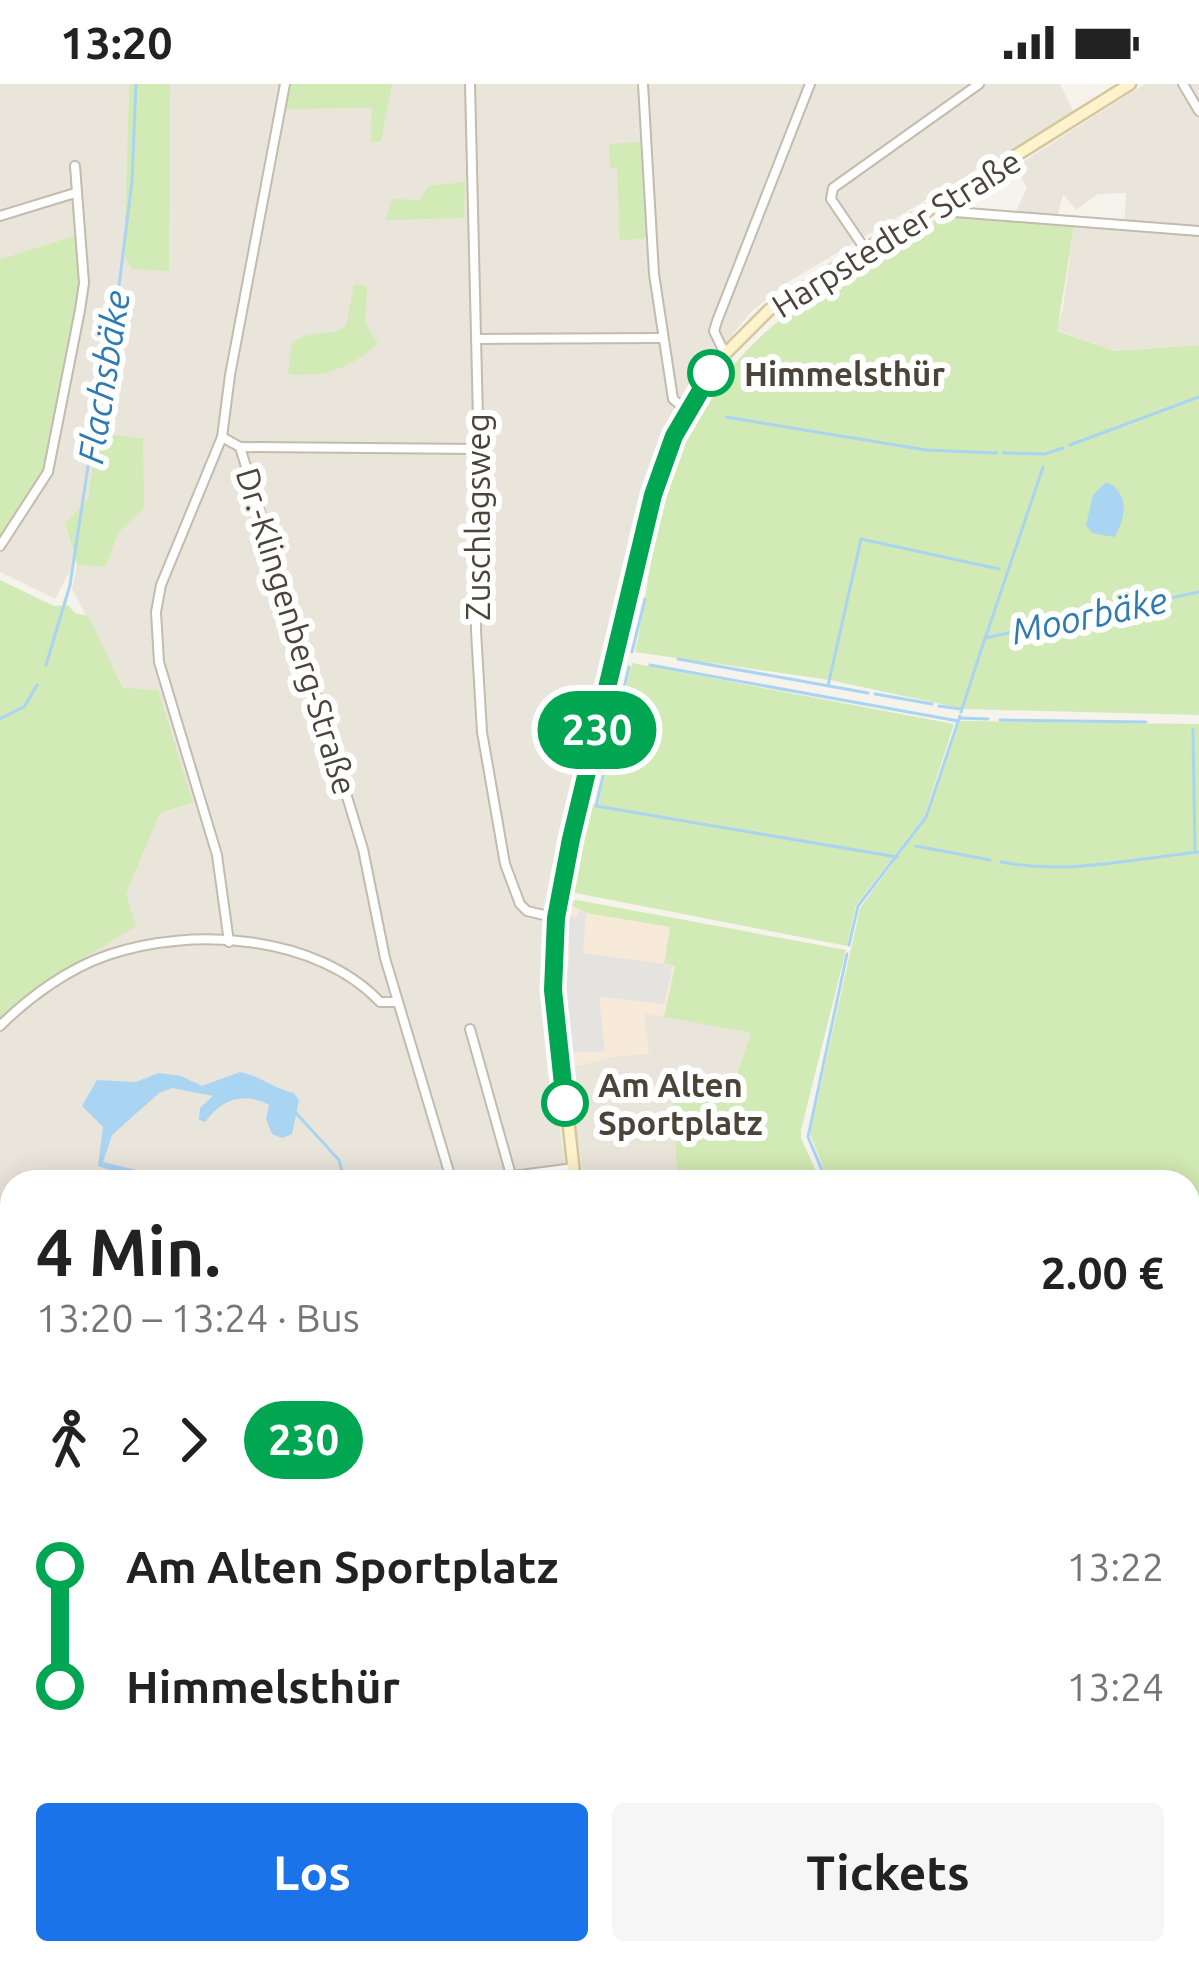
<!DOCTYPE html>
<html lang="de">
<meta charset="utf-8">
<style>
:root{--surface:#fff;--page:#f6f6f6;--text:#222;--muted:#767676;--accent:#1a73e8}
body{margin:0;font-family:Ubuntu,sans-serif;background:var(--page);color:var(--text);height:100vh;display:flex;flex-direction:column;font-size:45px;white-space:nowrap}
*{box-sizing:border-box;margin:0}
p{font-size:39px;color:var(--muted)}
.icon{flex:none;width:66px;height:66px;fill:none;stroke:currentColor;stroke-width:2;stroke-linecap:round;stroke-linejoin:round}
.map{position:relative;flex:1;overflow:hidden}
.panel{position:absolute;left:0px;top:1086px;width:1200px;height:795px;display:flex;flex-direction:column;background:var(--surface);border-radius:36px 36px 0 0;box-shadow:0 6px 30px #0003}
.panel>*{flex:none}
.badge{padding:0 24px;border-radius:39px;font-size:42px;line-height:78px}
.map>.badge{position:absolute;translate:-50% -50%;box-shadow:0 0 0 6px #fff}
.legs{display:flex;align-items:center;gap:18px;height:132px;padding:0 36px;font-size:39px}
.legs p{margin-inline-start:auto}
.head{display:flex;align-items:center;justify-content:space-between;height:204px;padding:0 36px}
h1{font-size:66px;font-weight:700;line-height:90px}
.button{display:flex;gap:24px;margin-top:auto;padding:24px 36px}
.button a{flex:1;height:138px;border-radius:12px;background:var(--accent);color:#fff;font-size:48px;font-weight:700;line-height:138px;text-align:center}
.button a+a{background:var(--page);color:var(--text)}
ul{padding:0 36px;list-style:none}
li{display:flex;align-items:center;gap:42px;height:120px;font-size:45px}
li i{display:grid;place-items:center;width:18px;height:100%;margin:0 15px;background:currentColor}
li i::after{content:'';width:30px;height:30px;margin:-15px;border:9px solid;border-radius:50%;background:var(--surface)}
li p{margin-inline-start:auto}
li:first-child i{background:linear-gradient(#0000 50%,currentColor 0)}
li:last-child i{background:linear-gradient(currentColor 50%,#0000 0)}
.status{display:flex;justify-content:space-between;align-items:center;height:84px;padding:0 60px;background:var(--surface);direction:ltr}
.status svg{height:33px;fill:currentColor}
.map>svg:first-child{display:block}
</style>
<div class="status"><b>13:20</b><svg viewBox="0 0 49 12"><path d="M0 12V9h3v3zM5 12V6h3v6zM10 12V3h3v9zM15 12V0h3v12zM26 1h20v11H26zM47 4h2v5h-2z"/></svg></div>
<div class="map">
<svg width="1199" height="1879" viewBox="0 0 1199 1879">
<rect width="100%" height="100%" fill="#f6f3ec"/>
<!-- residential -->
<g fill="#eae5da">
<path d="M0,0H129L124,170L168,187L170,0H1060L1074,28L788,198L751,228L690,302L667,350L648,399L546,847L542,883L546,932L567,1098H12V1161L0,1160V935L79,876L126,810L160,729L192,720L124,605L72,505L77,481L106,483L118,449L144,425L97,348L88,415L65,439L75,477L55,515L0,488V457L75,151L0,175Z"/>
<path d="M1145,0H1199V261L1115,267L1056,246L1063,224L1074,143L1124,145L1126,109L1098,110L1076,126L1063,110L1058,131L1016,127L1027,103L1015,83Z"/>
<path d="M644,929L751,949L734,999L671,1000L677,1083L683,1098H584L568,984L612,973Z"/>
<path d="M12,1688V1869H267V1879H0V1691Z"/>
</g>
<!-- commercial -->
<path fill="#f7ead8" d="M565,818L586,829L670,843L664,878L675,882L664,933L644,930L649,970L612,973L568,984L558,901Z"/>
<!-- industrial -->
<path fill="#e6e2dd" d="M0,1180L12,1182V1516L0,1541Z"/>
<!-- green -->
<g fill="#d2eab5">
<path d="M129,0H170L169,187L132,185L124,170Z"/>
<path d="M288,0H392L381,57L371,59L372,24L283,25Z"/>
<path d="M640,58L647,150L643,155L620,156L617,84L610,83L609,60Z"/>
<path d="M465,98L464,134L386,136L392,115L420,116L429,102Z"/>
<path d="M947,130L1074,143L1057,247L1115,267L1199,261V631L964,625L830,596L635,568C648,514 649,467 665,411C711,257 817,203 947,130Z"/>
<path d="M76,151L81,201L45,385L0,457V175Z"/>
<path d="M354,200L367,203L365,239L378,260C349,284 326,294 288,290L292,259C313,244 327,254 346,242Z"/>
<path d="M97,348L143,355L144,425L118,449L106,483L77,481L65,439L88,415Z"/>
<path d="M0,496L54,522L68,521L75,529L88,532L123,604L158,606L193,719L160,729L126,810L136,842L54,893L0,935Z"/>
<path d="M632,579L954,640L924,733L856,821L847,862L570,808L593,720H598Z"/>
<path d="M960,637L1199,640V1426L1188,1429V1098H829L810,1050L860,824L927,733Z"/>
<path d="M577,816L846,866L801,1046V1054L821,1098H683L677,1083L671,1000L734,999L751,949L664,933L675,882L664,879L670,843L586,829L565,818Z"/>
<path d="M1199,1589V1751H1188V1590Z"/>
<path d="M1199,1866V1879H964V1869Z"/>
</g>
<!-- parking -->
<path fill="#e5e3e0" d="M578,827L586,829L583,869L673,881L664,920L599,913L605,967L570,969L562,901L569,878L570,864L565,862L570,832L577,833Z"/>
<!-- water -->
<g fill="#a9d4f2">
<path d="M1106,398C1130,408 1126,435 1114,453L1092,449L1086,441L1093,411Z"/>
<path d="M240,988C261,992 273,1005 294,1009L299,1016L292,1050L282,1054L272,1050L266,1035L269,1021C244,1007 221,1016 205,1038L199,1036L200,1024L213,1012L172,1004L159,1009L112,1051L103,1078L149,1089L155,1098H144L98,1082L103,1043L82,1022L97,996L136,998L159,989L181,992L202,1002Z"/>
</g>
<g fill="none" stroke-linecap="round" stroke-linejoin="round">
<!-- stream -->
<g stroke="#a9d4f2" stroke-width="3">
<path d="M726,333L926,366L997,369"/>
<path d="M1070,361L1199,313"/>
<path d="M1003,369L1045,370L1063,364"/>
<path d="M986,552L1043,383"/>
<path d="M632,568L645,515"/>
<path d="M678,575L868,609"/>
<path d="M46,581L70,501L108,251L116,226L132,97L136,0"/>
<path d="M650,581L958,637"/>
<path d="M629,583L596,722L897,773"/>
<path d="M828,602L861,455L999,485"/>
<path d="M875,610L932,620"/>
<path d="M939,622L961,625"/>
<path d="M961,628L985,554L1199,508"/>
<path d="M960,634L988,635"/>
<path d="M0,635L25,622L37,601"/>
<path d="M1000,636L1146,638"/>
<path d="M1193,645L1195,768"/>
<path d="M916,762L990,776"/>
<path d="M1001,778C1069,791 1131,775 1199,768"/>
<path d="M849,861L858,822L926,733L960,632"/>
<path d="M296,1029L339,1076L345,1098"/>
<path d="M827,1098L808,1053L847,870"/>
<path d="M1188,1271L1199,1260"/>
<path d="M0,1373L12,1381"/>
<path d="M0,1567L12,1543"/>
</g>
<!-- street casing -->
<g stroke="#c2bbae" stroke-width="12">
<g id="street">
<path d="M470,0L479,378L476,547L482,648L505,780L520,820L527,827L557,834"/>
<path d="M643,0L654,190L673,315L686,326"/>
<path d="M1183,0L1199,27"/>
<path d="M945,116L955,128L1199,147"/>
<path d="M0,132L75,109"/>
<path d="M865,165L831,115L833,104L979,0"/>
<path d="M476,255L661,254"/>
<path d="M725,270L714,247L717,237L810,0"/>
<path d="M222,353L240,363L363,765L385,874L452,1098"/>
<path d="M240,363L479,365"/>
<path d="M0,462L48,388L80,226L84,199L75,82"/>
<path d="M229,858L217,771L159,578L156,528L161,501L222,353L230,291L285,0"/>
<path d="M0,942C29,913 69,884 108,871C192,842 317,851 380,918H397"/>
<path d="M470,945L511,1091"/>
<path d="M465,1098L574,1084"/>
<path d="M0,1285L12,1257"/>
<path d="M1188,1434L1199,1431"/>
<path d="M0,1770L12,1765"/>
<path d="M0,1841L12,1850"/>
<path d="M37,1869L50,1879"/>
<path d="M77,1879L84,1869"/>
<path d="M476,1879L479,1869"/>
<path d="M595,1879L600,1869"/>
<path d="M730,1879L734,1869"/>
</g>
</g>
<!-- secondary casing -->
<g stroke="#d6c79b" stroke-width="15">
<g id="secondary">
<path d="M575,1098L552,888L557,834L571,755L653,411L669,363L702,301L725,270L769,226L1130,0"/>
<path d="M0,1169L12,1171"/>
<path d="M827,1869L834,1879"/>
<path d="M274,1879V1869"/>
</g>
</g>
<!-- street -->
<use href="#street" stroke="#fff" stroke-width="8"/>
<!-- secondary -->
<use href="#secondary" stroke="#fff3cd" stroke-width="10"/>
</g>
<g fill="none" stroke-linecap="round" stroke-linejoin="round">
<!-- line-1 casing -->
<g stroke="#fff" stroke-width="27">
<path id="line-1" d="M565,1019L553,906L556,834L571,755L653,411L674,352L711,289"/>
</g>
<!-- line-1 -->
<use href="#line-1" stroke="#00a651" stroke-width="18"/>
</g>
<!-- markers -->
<g fill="#fff" stroke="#00a651" stroke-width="6">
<circle cx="711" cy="289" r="21"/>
<circle cx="565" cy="1019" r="21"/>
</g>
<g text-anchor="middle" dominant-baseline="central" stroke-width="12" stroke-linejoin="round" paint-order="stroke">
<!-- street labels -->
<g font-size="33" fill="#4b4439" stroke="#fff">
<text transform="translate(896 149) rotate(-32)">Harpstedter Straße</text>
<text transform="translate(477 433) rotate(-90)">Zuschlagsweg</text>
<text transform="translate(297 547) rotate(73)">Dr.-Klingenberg-Straße</text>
</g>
<!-- stop labels -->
<g font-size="33" font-weight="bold" fill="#4b4439" stroke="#fff" text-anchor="start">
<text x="744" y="289">Himmelsthür</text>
<text x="598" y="1000">Am Alten<tspan x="598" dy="38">Sportplatz</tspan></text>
</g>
<!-- water labels -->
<g font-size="36" font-style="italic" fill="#2e7ab2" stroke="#fff">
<text transform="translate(103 293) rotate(-81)">Flachsbäke</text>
<text transform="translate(1089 531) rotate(-12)">Moorbäke</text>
</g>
</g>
</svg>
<b class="badge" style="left:597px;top:646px;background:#00a651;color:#fff">230</b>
<section class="panel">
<div class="head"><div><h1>4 Min.</h1><p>13:20 – 13:24 · Bus</p></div><b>2.00 €</b></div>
<div class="legs"><svg class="icon" aria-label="walk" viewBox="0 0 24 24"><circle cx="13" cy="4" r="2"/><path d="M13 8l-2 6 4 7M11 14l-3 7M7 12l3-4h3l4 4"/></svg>2<svg class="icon" aria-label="forward" viewBox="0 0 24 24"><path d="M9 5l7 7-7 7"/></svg><b class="badge" style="background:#00a651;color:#fff">230</b></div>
<ul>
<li><i style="color:#00a651"></i><b>Am Alten Sportplatz</b><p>13:22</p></li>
<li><i style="color:#00a651"></i><b>Himmelsthür</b><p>13:24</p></li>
</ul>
<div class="button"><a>Los</a><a>Tickets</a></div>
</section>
</div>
